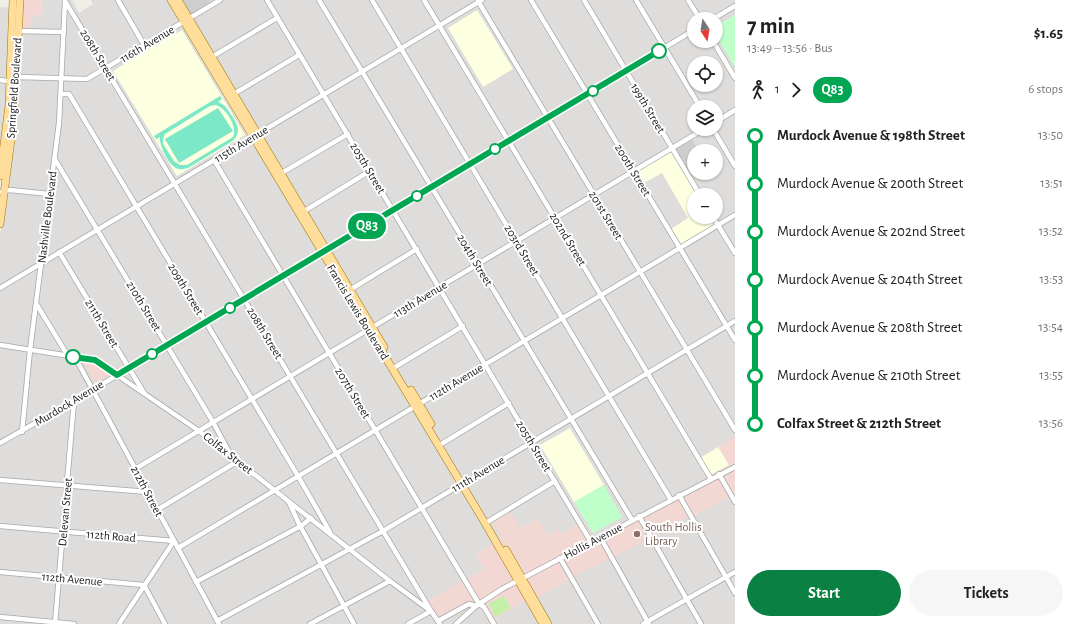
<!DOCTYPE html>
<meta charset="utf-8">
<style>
:root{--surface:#fff;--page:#f6f6f6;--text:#202124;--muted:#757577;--accent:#0b8043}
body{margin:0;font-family:"Alegreya Sans",sans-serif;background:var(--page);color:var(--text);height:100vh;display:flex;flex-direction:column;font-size:15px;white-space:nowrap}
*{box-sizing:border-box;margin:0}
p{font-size:13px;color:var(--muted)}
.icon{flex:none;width:22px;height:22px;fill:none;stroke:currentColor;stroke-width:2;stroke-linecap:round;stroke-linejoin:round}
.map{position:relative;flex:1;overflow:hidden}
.side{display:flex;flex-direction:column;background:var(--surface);width:340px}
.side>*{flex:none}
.badge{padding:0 8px;border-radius:13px;font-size:14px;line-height:26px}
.needle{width:26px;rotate:168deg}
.tools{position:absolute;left:687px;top:12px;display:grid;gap:8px}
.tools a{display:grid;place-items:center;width:36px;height:36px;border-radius:50%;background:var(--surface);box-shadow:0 1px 3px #0004;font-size:20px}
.map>.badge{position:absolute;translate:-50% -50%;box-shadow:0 0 0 2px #fff}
.legs{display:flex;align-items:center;gap:6px;height:44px;padding:0 12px;font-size:13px}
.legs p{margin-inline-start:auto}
.overview{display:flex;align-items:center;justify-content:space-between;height:68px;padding:0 12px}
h1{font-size:22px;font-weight:700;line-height:30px}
.button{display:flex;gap:8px;margin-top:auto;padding:8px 12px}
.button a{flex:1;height:46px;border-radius:24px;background:var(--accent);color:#fff;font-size:16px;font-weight:700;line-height:46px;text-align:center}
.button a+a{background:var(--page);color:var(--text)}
ul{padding:0 12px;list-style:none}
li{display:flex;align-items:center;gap:14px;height:48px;font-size:15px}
li i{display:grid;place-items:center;width:6px;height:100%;margin:0 5px;background:currentColor}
li i::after{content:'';width:10px;height:10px;margin:-5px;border:3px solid;border-radius:50%;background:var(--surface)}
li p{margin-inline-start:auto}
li:first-child i{background:linear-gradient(#0000 50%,currentColor 0)}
li:last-child i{background:linear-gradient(currentColor 50%,#0000 0)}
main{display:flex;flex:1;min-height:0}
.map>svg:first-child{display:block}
</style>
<main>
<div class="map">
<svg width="735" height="624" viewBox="0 0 735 624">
<rect width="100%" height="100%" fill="#f1eee5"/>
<!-- residential -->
<g fill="#dedddc" fill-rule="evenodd">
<path d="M42,0H72L79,13L93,4L91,0H735V624H0V235L3,215L21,31L31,16L41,15ZM694,19H716V41H694ZM694,63H716V85H694ZM694,107H716V129H694ZM694,151H716V173H694ZM694,195H716V217H694Z"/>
<path d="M0,7L12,8L7,109L0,165Z"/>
</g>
<!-- commercial -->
<g fill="#f3d7d3">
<path d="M23,0H42L41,15H35L34,16H31L30,31H21Z"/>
<path d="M84,362L94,363L110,374L95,383Z"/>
<path d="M735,437V493L711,507L690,518L688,516L650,538L592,568L591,567L528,603L526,600L493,620L484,604L469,602L438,617L427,601L484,569L476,554L503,539L493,523L511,512L520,528L538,519L548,535L558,529L561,534L579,523L592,545L714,481L710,475L729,465L718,447Z"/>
</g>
<!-- education -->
<g fill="#fcffe0">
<path d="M477,10L513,69L483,87L448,28Z"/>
<path d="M182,30L245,135L177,176L113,71Z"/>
<path d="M671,152L698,195H694V217H711L715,224L681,245L671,229L688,218L662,173L644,183L637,172Z"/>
<path d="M570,428L604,485L574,502L540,445Z"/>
<path d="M718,447L729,465L710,475L700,458Z"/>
</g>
<!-- religious -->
<g fill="#cecece">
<path d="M181,0H209L210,2L190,15Z"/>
<path d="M692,139L699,151H694V168L689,171L675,149Z"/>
</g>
<!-- grass -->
<path fill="#c3f0a6" d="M504,596L511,608L495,617L490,606V603Z"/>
<!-- park -->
<g fill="#beffca">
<path d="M735,15V67L716,35V26Z"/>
<path d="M604,485L622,517L593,533L574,502Z"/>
</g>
<!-- pitch -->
<g fill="#7ce8c8" fill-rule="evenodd">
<path d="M220,96L222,99L218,102C225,104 228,110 232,116C238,125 242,134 231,142L188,168C184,169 180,170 176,168C168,164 159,145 160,137L156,139L154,136ZM216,105C226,108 238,127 233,137L187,165H180L174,161L163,144V139L165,134L210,106Z"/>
<path d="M218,108L233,131L179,163L165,139Z"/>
</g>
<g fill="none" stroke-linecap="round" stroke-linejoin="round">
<!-- street casing -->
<g stroke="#a7a7a7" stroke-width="6">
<g id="street">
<path d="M118,0L144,45"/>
<path d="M267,0L591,542"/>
<path d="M319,0L632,520"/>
<path d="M372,0L671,500"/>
<path d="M424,0L711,479"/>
<path d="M531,0L735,340"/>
<path d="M584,0L700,195"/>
<path d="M636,0L700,107"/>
<path d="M688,0L700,19"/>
<path d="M65,1L431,611L440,624"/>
<path d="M478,1L735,430"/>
<path d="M713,19L735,6"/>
<path d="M18,31L64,32"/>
<path d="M713,41L735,78"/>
<path d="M210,58L277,18"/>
<path d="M0,80L6,81L20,77L87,79L220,0"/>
<path d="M61,94H69L298,476L330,532"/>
<path d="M232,95L299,55"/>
<path d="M716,122L735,110"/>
<path d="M713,129L735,166"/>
<path d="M54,158L213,422L230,454"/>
<path d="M214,160L479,604L484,607L494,624"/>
<path d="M280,174L348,134"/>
<path d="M0,192L10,190L50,194"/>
<path d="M301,213L370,171"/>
<path d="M713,217L735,253"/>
<path d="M59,252L144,393"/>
<path d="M0,288L482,0"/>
<path d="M348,291L417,249"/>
<path d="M37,305L68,356"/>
<path d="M0,345L95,360L199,431L390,581L428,609"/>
<path d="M75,357L219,624"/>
<path d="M392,369L463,326"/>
<path d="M22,432L30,350L59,123L65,2"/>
<path d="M0,443L74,401L694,30"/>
<path d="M438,446L509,403"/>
<path d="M135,469L704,129"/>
<path d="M719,474L735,502"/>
<path d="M0,480L148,492"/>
<path d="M679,495L735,593"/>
<path d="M289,502L299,524L354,624"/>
<path d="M157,510L238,461"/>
<path d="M639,516L701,624"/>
<path d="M489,521L555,481"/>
<path d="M0,526L174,541L119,624"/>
<path d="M598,538L603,542L649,624"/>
<path d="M178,548L735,215"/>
<path d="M560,558L598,624"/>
<path d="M0,572L144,585L165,624"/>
<path d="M196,582L301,526L311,518"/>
<path d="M0,617L74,624"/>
<path d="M217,621L383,531L735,321"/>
<path d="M438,621L469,604L476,606"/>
<path d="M55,624L74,401"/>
<path d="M310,624L390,581"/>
<path d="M408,624L431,611"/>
<path d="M456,624L476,606L502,589L735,467"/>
<path d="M643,624L735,572"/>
</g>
</g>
<!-- primary casing -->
<g stroke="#9b7600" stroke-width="8">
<g id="primary">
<path d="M171,0L485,523L543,624"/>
<path d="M178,0L384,347"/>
<path d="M0,176L9,105L13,0"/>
<path d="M0,224L14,117L20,0"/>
<path d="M411,390L431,424"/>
<path d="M506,550L548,624"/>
</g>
</g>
<!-- street -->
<use href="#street" stroke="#fff" stroke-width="4.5"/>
<!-- primary -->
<use href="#primary" stroke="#ffde9c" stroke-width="7"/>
</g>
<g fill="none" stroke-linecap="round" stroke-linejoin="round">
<!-- line-1 casing -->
<g stroke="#fff" stroke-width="9">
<path id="line-1" d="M73,357L95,360L117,375L659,51"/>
</g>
<!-- line-1 -->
<use href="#line-1" stroke="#00a651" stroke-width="6"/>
</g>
<!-- markers -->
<g fill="#fff" stroke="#00a651" stroke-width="2">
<circle cx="659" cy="51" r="7"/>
<circle cx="593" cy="91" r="5"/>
<circle cx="495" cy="149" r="5"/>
<circle cx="417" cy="196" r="5"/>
<circle cx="230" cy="308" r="5"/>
<circle cx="152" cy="354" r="5"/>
<circle cx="73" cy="357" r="7"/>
</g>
<circle fill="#8d6e63" stroke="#fff" stroke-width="1.5" cx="637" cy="534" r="4"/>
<g text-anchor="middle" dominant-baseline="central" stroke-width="4" stroke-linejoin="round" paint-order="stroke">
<!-- street labels -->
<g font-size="12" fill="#202020" stroke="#fff">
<text transform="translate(147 44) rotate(-31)">116th Avenue</text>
<text transform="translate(98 55) rotate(59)">208th Street</text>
<text transform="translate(14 88) rotate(-86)">Springfield Boulevard</text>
<text transform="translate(648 108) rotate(59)">199th Street</text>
<text transform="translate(241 144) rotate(-31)">115th Avenue</text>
<text transform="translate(368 168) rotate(59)">205th Street</text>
<text transform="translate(633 170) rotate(59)">200th Street</text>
<text transform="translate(606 215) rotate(59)">201st Street</text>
<text transform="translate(47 217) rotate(-83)">Nashville Boulevard</text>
<text transform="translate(568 239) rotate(59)">202nd Street</text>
<text transform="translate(522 250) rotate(59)">203rd Street</text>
<text transform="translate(475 260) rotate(59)">204th Street</text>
<text transform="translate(186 289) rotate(59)">209th Street</text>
<text transform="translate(420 299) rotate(-31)">113th Avenue</text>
<text transform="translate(144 306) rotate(59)">210th Street</text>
<text transform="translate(358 312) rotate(59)">Francis Lewis Boulevard</text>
<text transform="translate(102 323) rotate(59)">211th Street</text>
<text transform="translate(265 333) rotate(59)">208th Street</text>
<text transform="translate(456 382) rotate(-31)">112th Avenue</text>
<text transform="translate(353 393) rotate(59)">207th Street</text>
<text transform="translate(69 403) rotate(-31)">Murdock Avenue</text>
<text transform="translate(534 446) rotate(59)">205th Street</text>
<text transform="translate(228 453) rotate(38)">Colfax Street</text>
<text transform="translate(478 474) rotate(-31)">111th Avenue</text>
<text transform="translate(147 491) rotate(62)">212th Street</text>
<text transform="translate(65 512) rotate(-85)">Delevan Street</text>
<text transform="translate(111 536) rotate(5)">112th Road</text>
<text transform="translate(593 541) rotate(-28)">Hollis Avenue</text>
<text transform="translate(72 579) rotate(5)">112th Avenue</text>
</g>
<!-- education labels -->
<g font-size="12" fill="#785e54" stroke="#fff" text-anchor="start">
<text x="645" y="527">South Hollis<tspan x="645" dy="14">Library</tspan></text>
</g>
</g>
</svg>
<div class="tools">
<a><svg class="needle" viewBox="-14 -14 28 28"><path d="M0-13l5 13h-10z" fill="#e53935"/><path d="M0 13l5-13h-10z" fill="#757577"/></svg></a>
<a><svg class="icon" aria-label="locate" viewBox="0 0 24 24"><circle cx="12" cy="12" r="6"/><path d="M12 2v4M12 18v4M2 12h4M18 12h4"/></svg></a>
<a><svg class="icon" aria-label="layers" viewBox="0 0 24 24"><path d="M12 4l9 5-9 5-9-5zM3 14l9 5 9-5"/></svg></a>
<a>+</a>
<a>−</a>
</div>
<b class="badge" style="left:367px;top:226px;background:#00a651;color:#fff">Q83</b>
</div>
<section class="side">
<div class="overview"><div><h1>7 min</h1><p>13:49 – 13:56 · Bus</p></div><b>$1.65</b></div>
<div class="legs"><svg class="icon" aria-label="walk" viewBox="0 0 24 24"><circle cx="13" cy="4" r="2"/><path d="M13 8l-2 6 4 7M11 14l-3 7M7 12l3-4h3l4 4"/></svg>1<svg class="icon" aria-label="forward" viewBox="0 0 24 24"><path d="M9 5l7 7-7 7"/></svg><b class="badge" style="background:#00a651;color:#fff">Q83</b><p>6 stops</p></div>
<ul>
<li><i style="color:#00a651"></i><b>Murdock Avenue &amp; 198th Street</b><p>13:50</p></li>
<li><i style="color:#00a651"></i><span>Murdock Avenue &amp; 200th Street</span><p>13:51</p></li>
<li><i style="color:#00a651"></i><span>Murdock Avenue &amp; 202nd Street</span><p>13:52</p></li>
<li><i style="color:#00a651"></i><span>Murdock Avenue &amp; 204th Street</span><p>13:53</p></li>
<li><i style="color:#00a651"></i><span>Murdock Avenue &amp; 208th Street</span><p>13:54</p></li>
<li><i style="color:#00a651"></i><span>Murdock Avenue &amp; 210th Street</span><p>13:55</p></li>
<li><i style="color:#00a651"></i><b>Colfax Street &amp; 212th Street</b><p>13:56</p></li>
</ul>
<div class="button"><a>Start</a><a>Tickets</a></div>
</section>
</main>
